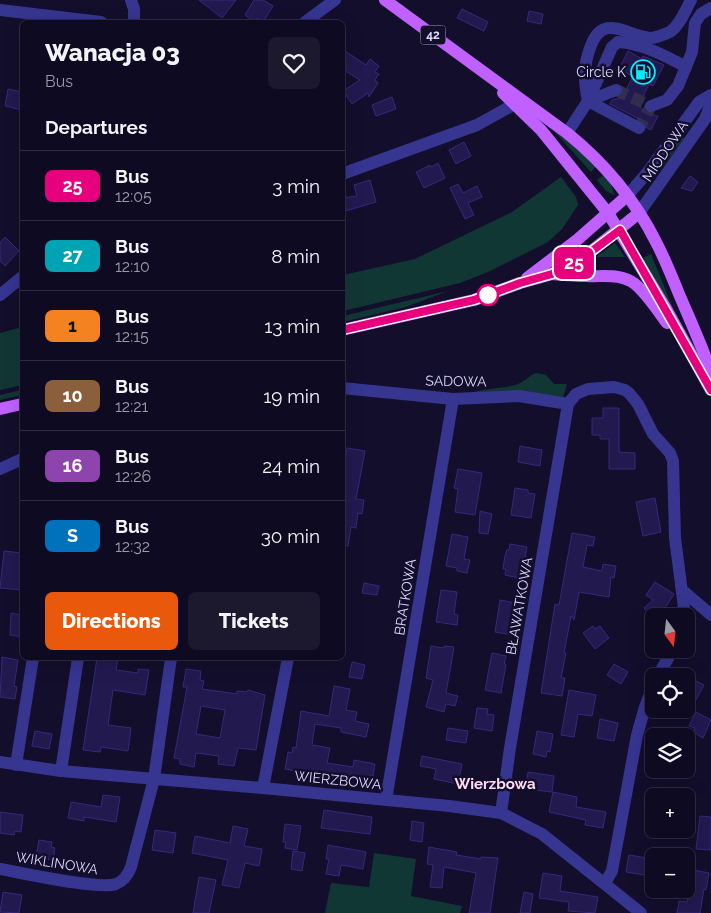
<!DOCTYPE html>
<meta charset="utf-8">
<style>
:root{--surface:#0e0a21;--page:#1c182e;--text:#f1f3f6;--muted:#9b9aa5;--line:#2e2b3f;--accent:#ea580c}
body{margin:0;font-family:Raleway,sans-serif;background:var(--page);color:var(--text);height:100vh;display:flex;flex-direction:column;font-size:19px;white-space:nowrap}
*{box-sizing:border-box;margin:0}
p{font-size:16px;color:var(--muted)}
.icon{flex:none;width:28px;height:28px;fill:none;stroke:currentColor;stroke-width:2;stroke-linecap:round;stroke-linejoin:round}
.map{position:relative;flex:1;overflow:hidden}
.sheet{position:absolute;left:20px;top:20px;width:325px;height:640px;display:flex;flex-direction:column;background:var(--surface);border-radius:8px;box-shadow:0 5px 20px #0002,0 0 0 1px var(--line)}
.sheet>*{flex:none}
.badge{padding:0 10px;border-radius:8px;font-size:18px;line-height:32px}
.needle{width:32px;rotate:165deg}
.buttons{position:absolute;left:645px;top:608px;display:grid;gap:10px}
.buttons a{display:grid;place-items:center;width:50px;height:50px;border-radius:8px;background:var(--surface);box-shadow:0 5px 20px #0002,0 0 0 1px var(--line);font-size:25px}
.map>.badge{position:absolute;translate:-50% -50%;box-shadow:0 0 0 2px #fff}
h2{padding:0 25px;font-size:19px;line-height:45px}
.round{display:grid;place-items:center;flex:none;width:52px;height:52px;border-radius:8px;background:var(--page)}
.headline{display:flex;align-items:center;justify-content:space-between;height:85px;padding:0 25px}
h1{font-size:24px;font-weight:800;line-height:38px}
.button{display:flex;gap:10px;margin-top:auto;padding:10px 25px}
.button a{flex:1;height:58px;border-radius:8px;background:var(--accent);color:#fff;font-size:20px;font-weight:800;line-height:58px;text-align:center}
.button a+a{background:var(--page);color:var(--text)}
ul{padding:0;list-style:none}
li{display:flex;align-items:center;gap:15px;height:70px;padding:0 25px;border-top:1px solid var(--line)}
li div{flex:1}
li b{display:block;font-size:19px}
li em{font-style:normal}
li .badge{min-width:55px;font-weight:700;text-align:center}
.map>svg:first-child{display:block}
</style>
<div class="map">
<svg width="711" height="913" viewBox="0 0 711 913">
<rect width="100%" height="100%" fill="#130e2c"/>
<!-- green -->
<g fill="#113735">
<path d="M554,130L596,166L591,172L554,131Z"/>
<path d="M681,137L684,138L661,170L658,168Z"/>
<path d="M603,175L612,186L614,195L606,191L597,180Z"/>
<path d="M561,177L576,197L578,205L562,229L548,242L488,272L460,283L343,311V275L415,259L512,212Z"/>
<path d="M615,243L625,257H596Z"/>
<path d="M651,254L674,311L644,262L643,258Z"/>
<path d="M448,291L406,307L343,322V316Z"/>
<path d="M22,327V385L0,390V333Z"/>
<path d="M536,373L546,375L554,384H567L563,398L468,394C483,388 500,389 515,385C524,383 528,376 536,373Z"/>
<path d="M22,390V395L0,400V395Z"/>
<path d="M374,853L416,859L411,896L462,906L460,913H325L331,883L369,887Z"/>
</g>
<!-- building -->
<g fill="#22194f" stroke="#37287d" fill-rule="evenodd">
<path d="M199,0H236L222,18Z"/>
<path d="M254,0H263L273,6L263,22L257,18L255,22L245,15Z"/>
<path d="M462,9L488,22L484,31L457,18Z"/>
<path d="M529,11L543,14L541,24L527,21Z"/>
<path d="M342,49L366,65L370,59L379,66L375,72L379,74L375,80L378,83L369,97L368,93L352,104L343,91L360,80L342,69Z"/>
<path d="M628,51L642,59L643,56L664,65L653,86L649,84L639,106L646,113L658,116L651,130L647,128L643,121L610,104L612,100L622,98L633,76L619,69Z"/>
<path d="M8,89L22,92V110L5,106Z"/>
<path d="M392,97L396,109L376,116L372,105Z"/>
<path d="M464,142L471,156L456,164L449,150Z"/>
<path d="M438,163L445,178L424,188L416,172L430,165L431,167Z"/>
<path d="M690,176L698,182L692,191L681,188Z"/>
<path d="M370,180L376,202L342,212V198L357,196L354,185Z"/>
<path d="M458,184L463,193L477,186L482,197L468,203L474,215L465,219L450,188Z"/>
<path d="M5,237L19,251L5,266L0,261V243Z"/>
<path d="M603,408H619V452L635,453V469H609V439H600V435H592V418H603Z"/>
<path d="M520,446L542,450L540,466L518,462Z"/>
<path d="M347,448L365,451L356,499L364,500L362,514L358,513L356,528L351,527L348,546L342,545V474Z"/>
<path d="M458,469L482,473L475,515L455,512L458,489L454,488Z"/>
<path d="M515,488L528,490V493L535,494L531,518L511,515Z"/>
<path d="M655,498L661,532L643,536L636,502Z"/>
<path d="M480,511L492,514L488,534L479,533Z"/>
<path d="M572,533L595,537L593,546L587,545L583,567L602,571L603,564L616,566L614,578L611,577L609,597L579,592L574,620L571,616L564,653H566L561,678H565L562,696L541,693L555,604L559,605Z"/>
<path d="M452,534L468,537L464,559L470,560L467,573L457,571V568L446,566Z"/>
<path d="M510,544L527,547L524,563H527L524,579L505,575L506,569H503L505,556L507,550H509Z"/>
<path d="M4,551L22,553V590L0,588Z"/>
<path d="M655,582L674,594L660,616H652L644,608L653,600L646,595Z"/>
<path d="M364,583L379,586L377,595L362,593Z"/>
<path d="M441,590L457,592L454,614L458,615L457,625L436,622Z"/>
<path d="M500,600L520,604L514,635L495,632Z"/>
<path d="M11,613L22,615V637L10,635Z"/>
<path d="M593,626L595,629L600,626L609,638L595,649L583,633Z"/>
<path d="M431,646L444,648V646L454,647L446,693L458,696L455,706L446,704L444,712L426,707L433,680L426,678Z"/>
<path d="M492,653L506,656L504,664H506L501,693L485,690Z"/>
<path d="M2,657L18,660L14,686L17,687L15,699L0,697Z"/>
<path d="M97,658H118L116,670L138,673V669L149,670L145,695L113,690L108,725L131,728L128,751L101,747L100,752L83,750Z"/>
<path d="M352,662L365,665L362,679L349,677Z"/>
<path d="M614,664L628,672L621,684L607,675Z"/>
<path d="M186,669L201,671L200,680L204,681L202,689L237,694V691L247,692L248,690L265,695L256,750L238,748L234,766L218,764L219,756L196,753L194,767L180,764V759L174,758L187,687H183ZM201,706L225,710L220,738L196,734Z"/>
<path d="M692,679L704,685L686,718V689Z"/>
<path d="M334,686L350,689L346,710L357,712L355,721L369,724L366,737L341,732V728L315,724L312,745L330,748L327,763L353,767L354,760L375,764L373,776H369L368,781L340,777L339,779L285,769L288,752L292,753L293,747L296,748L301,711L329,716Z"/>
<path d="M569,690L596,695L592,716L578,714L574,737L561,735Z"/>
<path d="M477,708L488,709L487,714L494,715L492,731L474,728Z"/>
<path d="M696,712L711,720L703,738L693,732L695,728L689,726Z"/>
<path d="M600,719L618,723L614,741L597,738Z"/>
<path d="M448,728L468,731L466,743L446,740Z"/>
<path d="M35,731L52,734L49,749L32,746Z"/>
<path d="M537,731L553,734L550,752L547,751L546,757L533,754Z"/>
<path d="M422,756L462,764L458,784L434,779L436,769L420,766Z"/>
<path d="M528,772L554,776L552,792L526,789Z"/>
<path d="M553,792L577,797L576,807L606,812L603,828L585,825L586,820L549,812Z"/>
<path d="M103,795L120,797L116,822L84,817V821L68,818L71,802L101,807Z"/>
<path d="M324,810L372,817L370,834L321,828Z"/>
<path d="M0,812L23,815L21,832L15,831L14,835L0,833Z"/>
<path d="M700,816L711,817V850L696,849Z"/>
<path d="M412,821L424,823L422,842L410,840Z"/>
<path d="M285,824L301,826L297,850L285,848L286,842H283Z"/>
<path d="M233,826L248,829L244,846L262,849L259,866L245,863L239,888L222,885L228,860L192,853L195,836L230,843Z"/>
<path d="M155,830L176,833L173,853L152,850Z"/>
<path d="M39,840L52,842L51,847L55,848L53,860L36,857Z"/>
<path d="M328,845L366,852L363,869L341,865L339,876L326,874L329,859H326Z"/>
<path d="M429,847L457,852L456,855L481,859V857L498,858L490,913H469L476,873L444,867L442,888L430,887L433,865L427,864Z"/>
<path d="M293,851L305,853L302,871L291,869Z"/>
<path d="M629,855L653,859L650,876L626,872Z"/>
<path d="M693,870L709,873L706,890L704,889L700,913H677L679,901L687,902Z"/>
<path d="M543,873L562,876L560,891L598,897L595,913L568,911L569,902L539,898Z"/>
<path d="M199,877L216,880L209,913H193Z"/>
<path d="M3,892L22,895L19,913L0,912Z"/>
<path d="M524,892L533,894L530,913H520Z"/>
</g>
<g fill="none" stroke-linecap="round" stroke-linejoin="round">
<!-- minor-tunnel -->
<path stroke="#312d4c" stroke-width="12" stroke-dasharray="12 6" stroke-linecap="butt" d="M616,90L651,106L639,128"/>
<!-- minor -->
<g stroke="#363590" stroke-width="12">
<path d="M131,0L134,9V22"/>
<path d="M0,10L101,22"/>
<path d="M305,22L335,0"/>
<path d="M588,101L616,90"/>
<path d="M651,106L667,100L678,86L692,52L695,23L701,14L711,8"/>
<path d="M639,128L588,101C584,82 583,67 590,48C603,11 626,36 651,38C656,38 665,34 670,32C680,25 685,11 691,0"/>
<path d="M567,133L588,101L612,47L618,42C641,43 666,56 686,67"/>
<path d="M342,174L477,125L513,105"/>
<path d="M627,196L647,173L699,102L711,95"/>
<path d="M639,213L705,119L711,103"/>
<path d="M0,295L22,277"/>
<path d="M342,388L453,399L519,396L568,404"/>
<path d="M0,469L22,459"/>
<path d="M682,590L711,615"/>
<path d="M658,676L673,649"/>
<path d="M0,762L61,771L263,788L449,806L501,813L542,834L641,913"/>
<path d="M16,765L33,658"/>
<path d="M61,771L78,658"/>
<path d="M263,788L288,658"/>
<path d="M386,800L453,399"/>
<path d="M501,813L510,748L568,404L576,394L588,389L614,387L625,390L629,393L638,404L653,434L670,453L673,461L675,538L684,608V616"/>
<path d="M0,869C23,873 97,890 116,884C124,881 128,875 131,867L154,779L171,658"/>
<path d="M605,883L612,871L637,735L645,707L654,684"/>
</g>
<!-- major -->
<g stroke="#c061ff" stroke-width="12">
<path d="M385,0L567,133C603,162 635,200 656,242C665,259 672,277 679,294C690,320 702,346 711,372"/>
<path d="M503,93L541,130L608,213L665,307L711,390"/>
<path d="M552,274C564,275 575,276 587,276C603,277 621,273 635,284C647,294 658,311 667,323"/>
<path d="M527,278L577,240L627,196"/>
<path d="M342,330L474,300L520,283L552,274L588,254L639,213"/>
<path d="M0,409L22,404"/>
</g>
</g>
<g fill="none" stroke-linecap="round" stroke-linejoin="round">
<!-- line casing -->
<g stroke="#fff" stroke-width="11">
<path id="line" d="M342,330L474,300L520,283L552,274L588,254L620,230L711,390"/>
</g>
<!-- line -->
<use href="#line" stroke="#e6007e" stroke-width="8"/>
</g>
<!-- icons -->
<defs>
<g id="fuel-ring" transform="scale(1.25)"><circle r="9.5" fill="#130e2c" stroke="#06ecff" stroke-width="1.5"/><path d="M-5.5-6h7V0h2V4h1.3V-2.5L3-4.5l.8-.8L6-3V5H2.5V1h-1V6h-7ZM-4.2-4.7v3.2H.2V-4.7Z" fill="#06ecff"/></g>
</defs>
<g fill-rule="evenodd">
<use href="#fuel-ring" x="643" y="72"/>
</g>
<!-- markers -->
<circle fill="#fff" stroke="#e6007e" stroke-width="2.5" cx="488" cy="295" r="10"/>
<g text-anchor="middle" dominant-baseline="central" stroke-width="5" stroke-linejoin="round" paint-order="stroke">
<!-- shield labels -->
<rect fill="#130e2c" stroke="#a09dc0" stroke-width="1" x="420.5" y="25.5" width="25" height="19" rx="4"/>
<g font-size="12" font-weight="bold" fill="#dddaff">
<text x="433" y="35">42</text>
</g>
<!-- poi labels -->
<g font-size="14" fill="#dddaff" stroke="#130e2c" text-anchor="end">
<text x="626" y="72">Circle K</text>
</g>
<!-- street labels -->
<g font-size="14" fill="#dddaff" stroke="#130e2c">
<text transform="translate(665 151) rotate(-56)">MIODOWA</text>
<text transform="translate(456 381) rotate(1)">SADOWA</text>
<text transform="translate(405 597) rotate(-81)">BRATKOWA</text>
<text transform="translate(519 606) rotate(-80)">BŁAWATKOWA</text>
<text transform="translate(338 780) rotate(6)">WIERZBOWA</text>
<text transform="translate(57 863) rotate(9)">WIKLINOWA</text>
</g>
<!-- neighbourhood labels -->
<g font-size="15" font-weight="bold" fill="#ffdcf3" stroke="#130e2c">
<text x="495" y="784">Wierzbowa</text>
</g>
</g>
</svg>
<div class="buttons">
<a><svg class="needle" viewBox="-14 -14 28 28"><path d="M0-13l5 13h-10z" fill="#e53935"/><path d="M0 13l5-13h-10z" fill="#9b9aa5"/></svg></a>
<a><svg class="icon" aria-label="locate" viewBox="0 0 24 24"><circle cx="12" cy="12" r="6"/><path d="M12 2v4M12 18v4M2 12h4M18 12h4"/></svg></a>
<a><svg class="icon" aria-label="layers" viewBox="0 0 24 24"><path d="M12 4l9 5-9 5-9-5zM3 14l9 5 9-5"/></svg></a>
<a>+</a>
<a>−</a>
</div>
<b class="badge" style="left:574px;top:263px;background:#e6007e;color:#fff">25</b>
<section class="sheet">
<div class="headline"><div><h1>Wanacja 03</h1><p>Bus</p></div><a class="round"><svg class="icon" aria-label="heart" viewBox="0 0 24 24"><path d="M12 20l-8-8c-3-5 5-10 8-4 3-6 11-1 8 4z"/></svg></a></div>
<h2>Departures</h2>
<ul>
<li><span class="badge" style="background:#e6007e;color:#fff">25</span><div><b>Bus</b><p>12:05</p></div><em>3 min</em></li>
<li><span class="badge" style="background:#00a3b4;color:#fff">27</span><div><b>Bus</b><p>12:10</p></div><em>8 min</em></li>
<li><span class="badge" style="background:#f58220;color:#111">1</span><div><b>Bus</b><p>12:15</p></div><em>13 min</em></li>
<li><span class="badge" style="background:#8b5e3c;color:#fff">10</span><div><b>Bus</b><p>12:21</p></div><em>19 min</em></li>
<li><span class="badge" style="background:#8e44ad;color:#fff">16</span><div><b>Bus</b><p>12:26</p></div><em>24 min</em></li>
<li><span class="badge" style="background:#0072bc;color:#fff">S</span><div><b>Bus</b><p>12:32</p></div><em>30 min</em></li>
</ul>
<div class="button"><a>Directions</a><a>Tickets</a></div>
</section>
</div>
